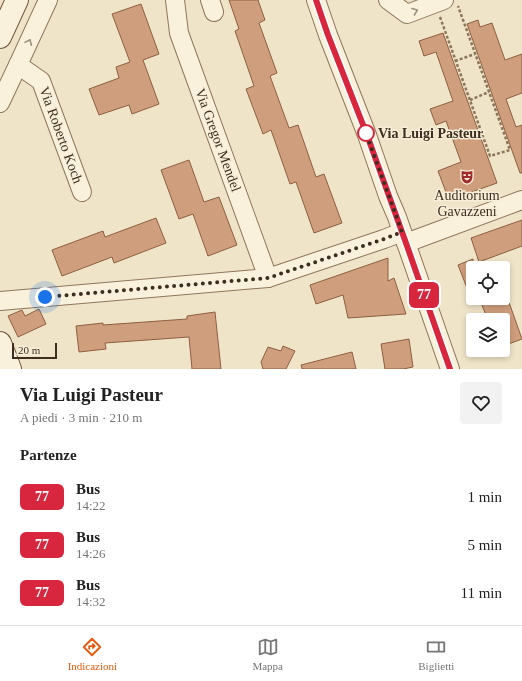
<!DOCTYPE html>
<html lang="it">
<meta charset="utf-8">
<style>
:root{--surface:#fff;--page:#f2f2f2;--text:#222;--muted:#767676;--line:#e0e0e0;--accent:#ea580c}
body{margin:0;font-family:"Times New Roman",serif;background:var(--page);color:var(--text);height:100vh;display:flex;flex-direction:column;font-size:15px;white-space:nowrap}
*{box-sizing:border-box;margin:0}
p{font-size:13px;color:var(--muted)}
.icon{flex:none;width:22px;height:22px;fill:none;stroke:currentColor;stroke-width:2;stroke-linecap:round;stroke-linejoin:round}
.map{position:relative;height:369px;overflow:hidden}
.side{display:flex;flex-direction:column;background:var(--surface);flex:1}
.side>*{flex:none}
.badge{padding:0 8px;border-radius:6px;font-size:14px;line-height:26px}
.controls{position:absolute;left:466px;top:261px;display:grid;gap:8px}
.controls a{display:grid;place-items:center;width:44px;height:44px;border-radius:4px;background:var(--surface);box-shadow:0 2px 6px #0003;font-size:20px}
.scale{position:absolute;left:12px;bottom:10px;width:45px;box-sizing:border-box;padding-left:4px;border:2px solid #3d2e20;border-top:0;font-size:11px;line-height:14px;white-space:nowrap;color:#3d2e20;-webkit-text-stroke:3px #f7eed8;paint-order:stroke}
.you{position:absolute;width:20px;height:20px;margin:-10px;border:3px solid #fff;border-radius:50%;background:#1a73e8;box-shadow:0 0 0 6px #1a73e833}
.map>.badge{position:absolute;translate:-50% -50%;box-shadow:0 0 0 2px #fff}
h2{padding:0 20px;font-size:15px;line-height:36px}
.round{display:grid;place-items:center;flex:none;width:42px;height:42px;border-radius:4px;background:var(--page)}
.overview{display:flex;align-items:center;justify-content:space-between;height:68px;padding:0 20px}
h1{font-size:19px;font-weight:800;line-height:30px}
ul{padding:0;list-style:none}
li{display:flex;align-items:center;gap:12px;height:48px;padding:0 20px}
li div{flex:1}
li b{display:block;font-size:15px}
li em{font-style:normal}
li .badge{min-width:44px;font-weight:700;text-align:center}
.menu{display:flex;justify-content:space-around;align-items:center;height:56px;border-top:1px solid var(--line);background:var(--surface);font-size:11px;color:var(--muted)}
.menu a{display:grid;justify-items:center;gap:2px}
.menu .on{color:var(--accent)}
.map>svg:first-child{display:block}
</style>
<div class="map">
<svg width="522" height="369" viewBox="0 0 522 369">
<rect width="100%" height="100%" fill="#f0e4c8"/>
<!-- building -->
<g fill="#cf9f7d" stroke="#8d5f41">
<path d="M229,0H258L265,20L259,23L277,73L270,76L289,128L298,125L316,177L324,174L342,223L314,233L296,182L290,184L271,130L263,134L246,89L254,86L235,31L239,29Z"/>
<path d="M141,4L159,54L143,60L159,104L132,114L129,105L99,115L89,89L119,78L116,67L130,62L112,14Z"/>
<path d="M478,20L480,27L492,23L505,60L522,54V93L506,99L516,127L522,125V173H520L467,24Z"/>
<path d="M443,33L497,183L449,200L438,171L461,162L446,121L436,125L430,109L453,101L436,52L424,56L419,41Z"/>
<path d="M189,160L204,202L219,197L237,245L208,256L193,214L179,219L161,170Z"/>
<path d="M156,218L166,243L114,263L112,257L62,276L52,250L103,231L105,237Z"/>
<path d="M522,220V246L479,262L471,238Z"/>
<path d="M388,258V281L394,278L406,314L348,318L343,295L316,304L310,285Z"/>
<path d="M473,259V300L472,301L458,265Z"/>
<path d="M503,291H505L522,339L503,346V320H488L479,298H503Z"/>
<path d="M39,309L46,324L18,337L8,316L22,310L25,316Z"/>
<path d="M215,312L221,369H192L189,337L105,343L106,349L79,352L76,326L103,323V325L187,319V316Z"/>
<path d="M409,339L413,367L403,369H385L381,344Z"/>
<path d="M283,346L295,351L286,369H263L261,362L268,347L281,351Z"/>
<path d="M352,352L356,369H302L301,365Z"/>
</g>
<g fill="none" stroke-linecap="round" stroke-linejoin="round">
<!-- street casing -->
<g stroke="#8d765c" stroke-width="20">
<g id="street">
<path d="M175,0L179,33L268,278"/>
<path d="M210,0L214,12"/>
<path d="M316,0L328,35L367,135L388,196L397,217L450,369"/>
<path d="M388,0L407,14L444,0"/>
<path d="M18,65L41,81L82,192"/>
<path d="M0,103L18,65L48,0"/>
<path d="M406,243L522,200"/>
<path d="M0,301L268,278L384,239L402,232"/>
</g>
</g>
<!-- secondary casing -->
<g stroke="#6f573f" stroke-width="24">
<g id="secondary">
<path d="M0,37L17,0"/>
<path d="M0,343L10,369"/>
</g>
</g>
<!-- path -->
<g stroke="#8d765c" stroke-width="2.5" stroke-dasharray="3 2" stroke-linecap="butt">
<path d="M440,17L490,156L510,150L458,6"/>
<path d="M455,61L475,54"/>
<path d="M470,100L489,92"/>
</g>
<!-- street -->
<use href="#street" stroke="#faf1dc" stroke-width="18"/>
<!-- secondary -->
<use href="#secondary" stroke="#faf1dc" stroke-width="22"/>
</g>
<!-- one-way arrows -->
<defs><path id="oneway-chevron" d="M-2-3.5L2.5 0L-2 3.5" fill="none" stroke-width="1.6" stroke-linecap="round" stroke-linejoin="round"/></defs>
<g stroke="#9c907e">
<use href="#oneway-chevron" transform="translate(415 11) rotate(-21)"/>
<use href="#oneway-chevron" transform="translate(29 42) rotate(-66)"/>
</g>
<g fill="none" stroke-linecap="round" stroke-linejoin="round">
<!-- line casing -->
<g stroke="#fff" stroke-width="9">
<path id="line" d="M316,0L328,35L367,135L406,243L450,369"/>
</g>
<!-- line -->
<use href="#line" stroke="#d7263d" stroke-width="6"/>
<!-- walk -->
<path stroke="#3d2e20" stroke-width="4" stroke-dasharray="0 7.2" d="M45,297L268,278L384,239L402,232L366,133"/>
</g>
<!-- icons -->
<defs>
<g id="theatre-bare" transform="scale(1.08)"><path d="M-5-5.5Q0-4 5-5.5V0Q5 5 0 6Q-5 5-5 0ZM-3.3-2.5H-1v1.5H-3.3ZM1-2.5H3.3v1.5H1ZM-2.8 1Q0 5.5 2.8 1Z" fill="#9e2a2b" stroke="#f7eed8" stroke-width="2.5" paint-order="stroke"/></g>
</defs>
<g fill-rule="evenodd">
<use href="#theatre-bare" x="467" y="177"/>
</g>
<!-- markers -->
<circle fill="#fff" stroke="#d7263d" stroke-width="2" cx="366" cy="133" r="8"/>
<g text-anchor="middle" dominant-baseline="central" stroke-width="3" stroke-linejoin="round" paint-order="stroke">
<!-- stop labels -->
<g font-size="14" font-weight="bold" fill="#3d2e20" stroke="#f7eed8" text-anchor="start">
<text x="378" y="133">Via Luigi Pasteur</text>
</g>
<!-- street labels -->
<g font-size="14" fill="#3d2e20" stroke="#f7eed8">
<text transform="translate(61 135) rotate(70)">Via Roberto Koch</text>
<text transform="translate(218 140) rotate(70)">Via Gregor Mendel</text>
</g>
<!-- poi labels -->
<g font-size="14" fill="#3d2e20" stroke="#f7eed8">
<text x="467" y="195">Auditorium<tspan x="467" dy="16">Gavazzeni</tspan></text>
</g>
</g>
</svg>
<div class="controls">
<a><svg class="icon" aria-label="locate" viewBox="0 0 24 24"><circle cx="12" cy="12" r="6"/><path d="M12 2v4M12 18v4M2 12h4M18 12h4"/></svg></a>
<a><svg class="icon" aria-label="layers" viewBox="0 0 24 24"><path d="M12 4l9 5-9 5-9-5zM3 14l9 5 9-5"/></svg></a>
</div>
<div class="scale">20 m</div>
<div class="you" style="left:45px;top:297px"></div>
<b class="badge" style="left:424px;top:295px;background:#d7263d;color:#fff">77</b>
</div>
<section class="side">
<div class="overview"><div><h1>Via Luigi Pasteur</h1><p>A piedi · 3 min · 210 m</p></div><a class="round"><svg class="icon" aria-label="heart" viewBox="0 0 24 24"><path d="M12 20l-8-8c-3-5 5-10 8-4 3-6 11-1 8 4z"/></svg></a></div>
<h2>Partenze</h2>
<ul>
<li><span class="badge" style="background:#d7263d;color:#fff">77</span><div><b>Bus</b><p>14:22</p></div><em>1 min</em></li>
<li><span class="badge" style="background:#d7263d;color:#fff">77</span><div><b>Bus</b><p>14:26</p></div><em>5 min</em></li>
<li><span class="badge" style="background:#d7263d;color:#fff">77</span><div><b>Bus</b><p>14:32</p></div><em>11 min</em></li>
</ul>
</section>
<nav class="menu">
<a class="on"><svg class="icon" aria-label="directions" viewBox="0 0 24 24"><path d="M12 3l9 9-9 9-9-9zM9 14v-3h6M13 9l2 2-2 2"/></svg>Indicazioni</a>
<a><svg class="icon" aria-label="map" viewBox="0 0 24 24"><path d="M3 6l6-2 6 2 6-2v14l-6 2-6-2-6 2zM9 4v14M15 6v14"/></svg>Mappa</a>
<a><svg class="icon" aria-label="tickets" viewBox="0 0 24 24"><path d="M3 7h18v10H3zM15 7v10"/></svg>Biglietti</a>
</nav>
